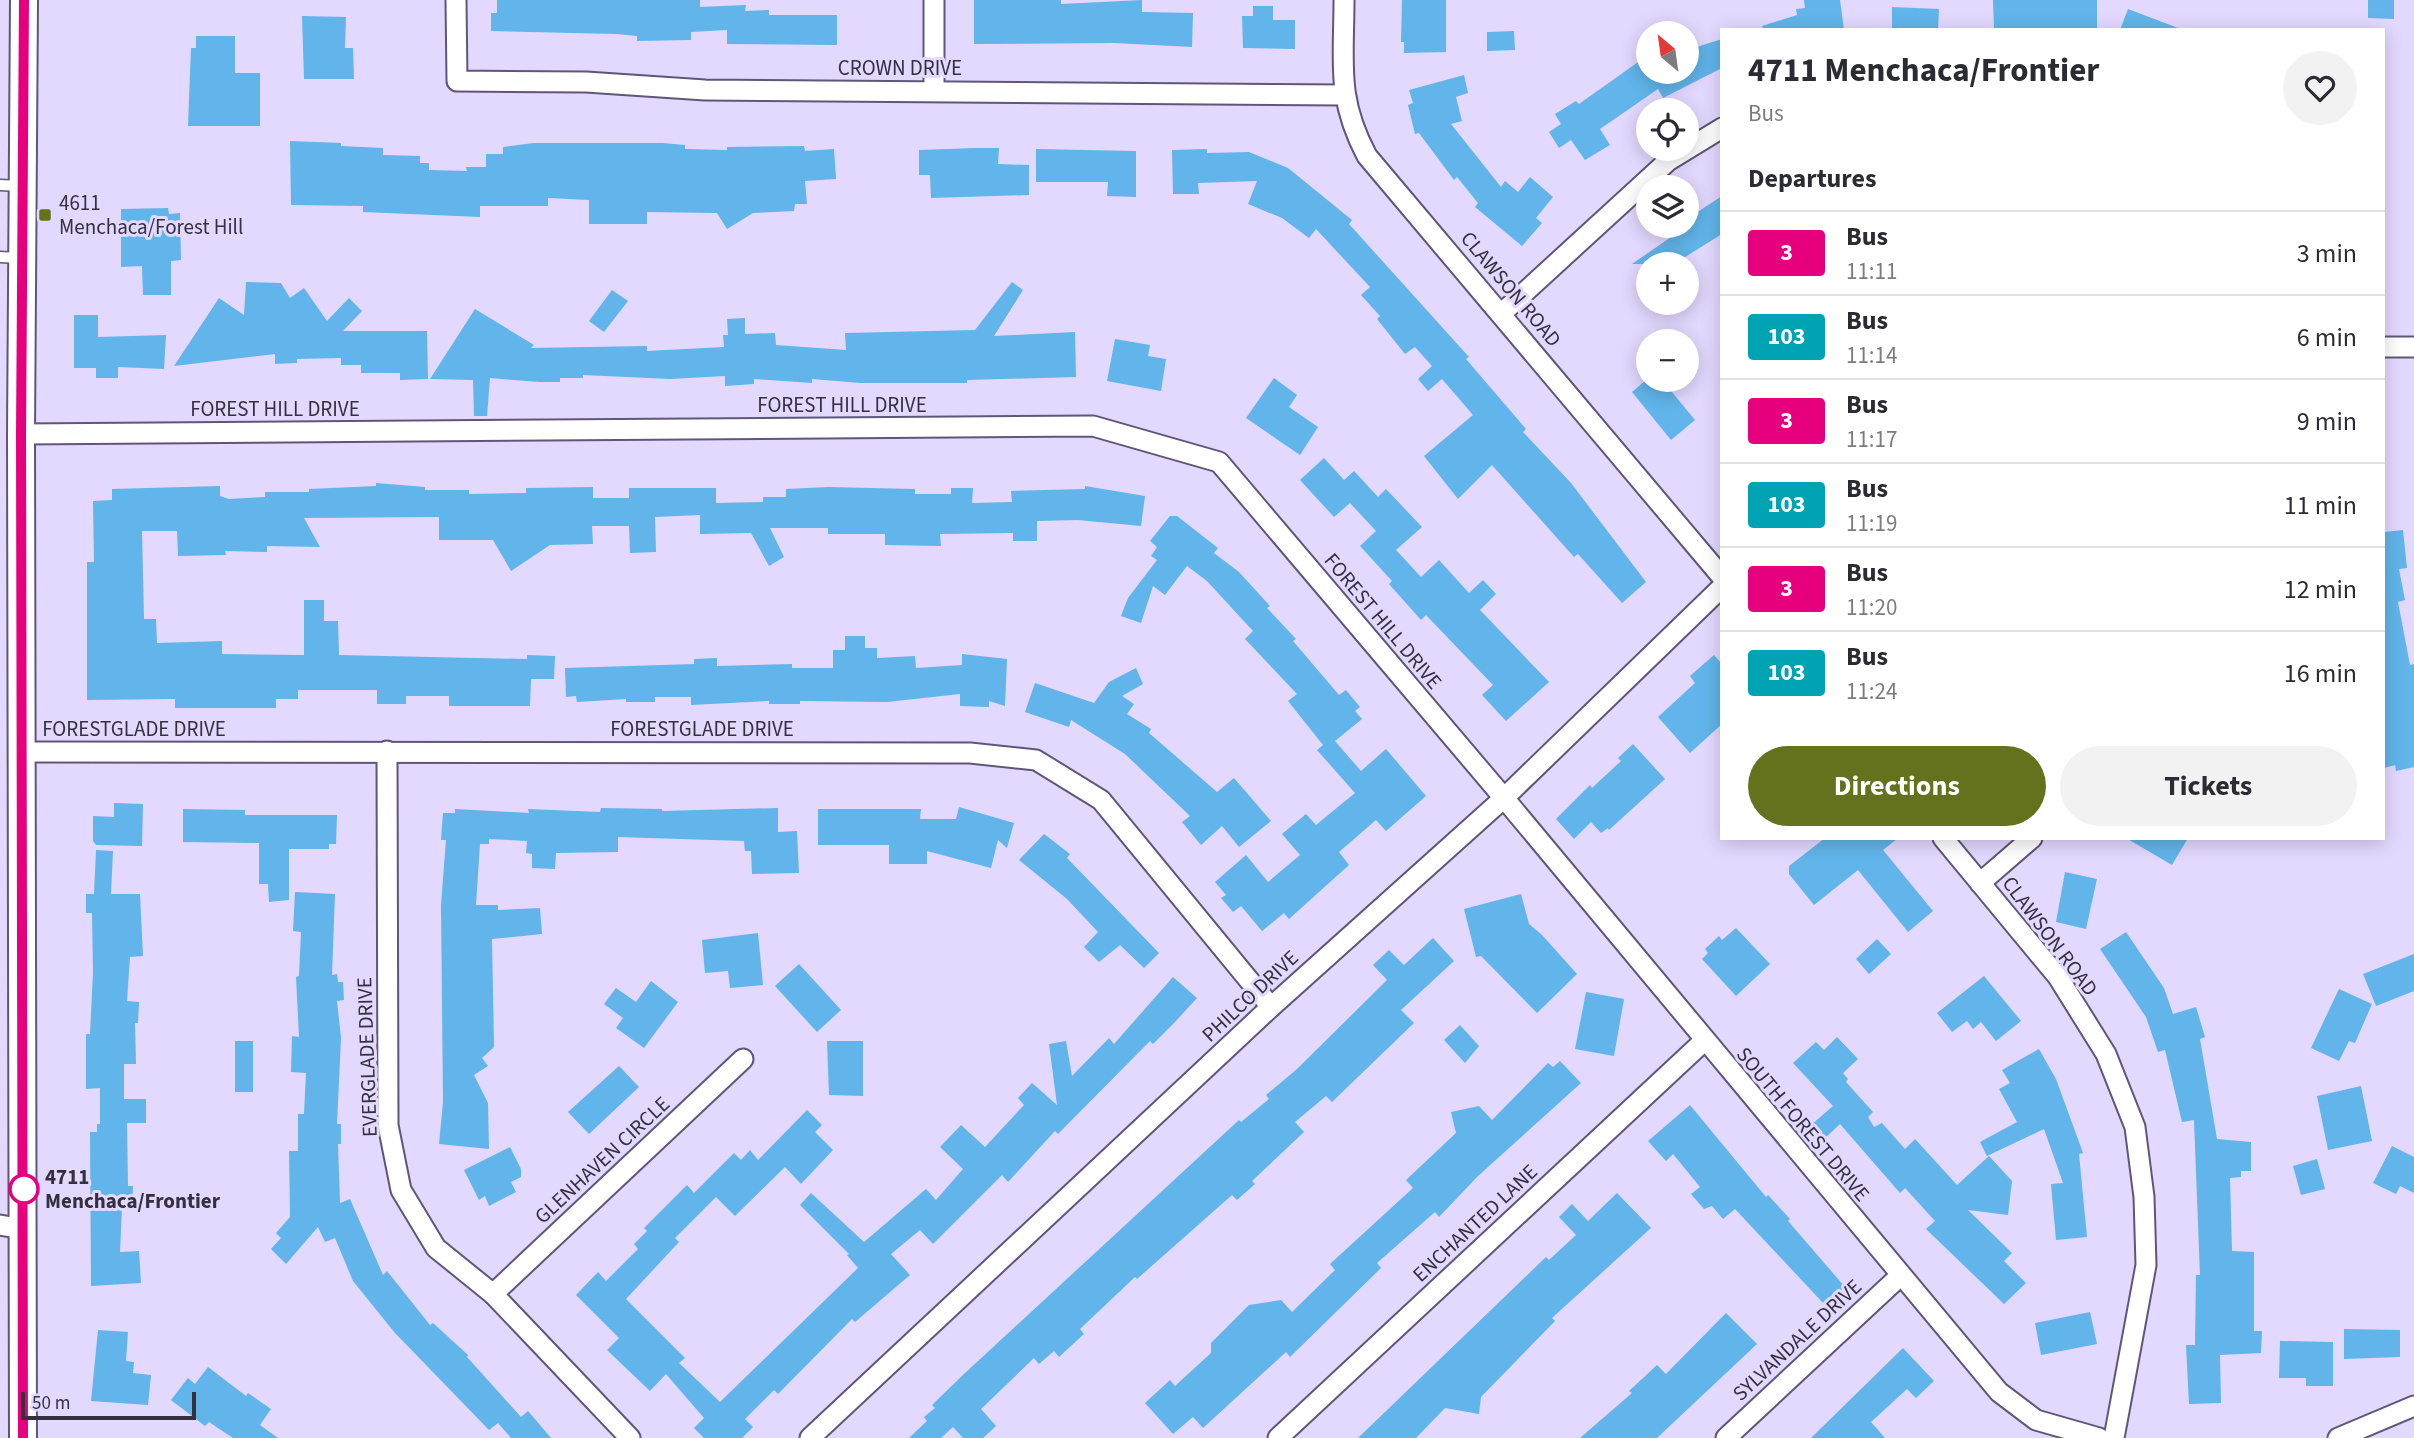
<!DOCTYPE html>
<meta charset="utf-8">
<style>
:root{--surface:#fff;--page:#f2f2f3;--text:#2b2b33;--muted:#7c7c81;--line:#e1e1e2;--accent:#64721d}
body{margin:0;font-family:"Source Sans 3",sans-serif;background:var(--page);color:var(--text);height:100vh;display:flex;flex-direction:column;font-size:26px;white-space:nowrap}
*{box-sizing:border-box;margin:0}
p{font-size:23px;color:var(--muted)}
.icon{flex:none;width:38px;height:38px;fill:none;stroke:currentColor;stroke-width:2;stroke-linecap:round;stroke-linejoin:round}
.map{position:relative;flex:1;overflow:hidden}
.panel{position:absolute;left:1720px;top:28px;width:665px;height:812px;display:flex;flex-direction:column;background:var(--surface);border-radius:0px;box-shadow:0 4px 18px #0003}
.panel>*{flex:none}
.badge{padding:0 14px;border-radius:5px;font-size:24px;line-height:46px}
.needle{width:46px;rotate:331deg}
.fabs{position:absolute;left:1636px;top:21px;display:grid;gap:14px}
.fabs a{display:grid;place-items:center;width:63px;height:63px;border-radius:50%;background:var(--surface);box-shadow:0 4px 18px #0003;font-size:35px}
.scale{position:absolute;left:21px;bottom:18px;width:175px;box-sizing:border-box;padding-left:7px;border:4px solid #34303e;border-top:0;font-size:19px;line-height:24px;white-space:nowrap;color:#34303e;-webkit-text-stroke:5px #e3d8fe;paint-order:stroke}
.map>.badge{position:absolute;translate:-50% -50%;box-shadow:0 0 0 4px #fff}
h2{padding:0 28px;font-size:26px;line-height:63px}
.round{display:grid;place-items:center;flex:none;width:74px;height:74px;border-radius:37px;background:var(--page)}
.overview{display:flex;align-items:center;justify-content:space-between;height:119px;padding:0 28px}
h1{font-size:33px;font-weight:700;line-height:52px}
.primary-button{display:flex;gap:14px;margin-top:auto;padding:14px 28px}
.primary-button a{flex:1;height:80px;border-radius:42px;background:var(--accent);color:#fff;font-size:28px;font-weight:700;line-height:80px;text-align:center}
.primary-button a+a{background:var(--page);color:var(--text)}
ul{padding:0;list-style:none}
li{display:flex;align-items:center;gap:21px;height:84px;padding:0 28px;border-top:2px solid var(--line)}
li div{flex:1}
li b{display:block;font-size:26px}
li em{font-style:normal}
li .badge{min-width:77px;font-weight:700;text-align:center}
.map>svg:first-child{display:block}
</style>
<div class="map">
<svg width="2414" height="1438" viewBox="0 0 2414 1438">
<rect width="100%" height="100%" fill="#e3d8fe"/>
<!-- building -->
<g fill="#61b5ea">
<path d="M497,0H700V7L746,5L745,11L769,10V15H837V45L727,44V30L691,32V40L637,41V36L617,34L491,31V13H497Z"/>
<path d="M974,0H1061V4L1142,0V12L1193,13L1192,47L1114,43L974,44Z"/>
<path d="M1402,0H1446V52L1404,53V42H1401Z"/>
<path d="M1804,0H1840L1844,30H1763L1762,26L1797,15L1796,9L1805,8Z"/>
<path d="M1993,0H2097V30H1994Z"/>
<path d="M2368,0H2394V19L2368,18Z"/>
<path d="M1253,6H1273V20H1295V49L1243,48L1242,16H1253Z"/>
<path d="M1892,7L1939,9L1938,30H1892Z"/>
<path d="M2128,9L2178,28L2177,30H2120Z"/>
<path d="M302,16L346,17L345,48H353L354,79H304Z"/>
<path d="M1514,31L1515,50L1487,51V32Z"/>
<path d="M196,36H235V73H260V126H188L191,48H196Z"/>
<path d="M1722,39V68L1663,98L1658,89L1600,129L1610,145L1585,160L1571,140L1559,148L1549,132L1561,124L1555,114L1576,101L1579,104L1648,55V72H1687V50Z"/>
<path d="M1464,75L1468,93L1456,97L1462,121L1451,124L1501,187L1505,181L1518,192L1530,177L1553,197L1536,218L1542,223L1522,246L1475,207L1478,203L1457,177L1454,180L1419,133L1415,134L1408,105L1413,103L1409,90Z"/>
<path d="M290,141L341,143V146L383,148V155L420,156V163H429V170L467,171L466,167H486V154H503V147L534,143H663L685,145V149L727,150V147L804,146L805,151L834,149L836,179L805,181L807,204H795L794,211L753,213L727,229L717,213L647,212V224H589V200L548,198V206H480V217L363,212V206L291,205Z"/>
<path d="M975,148H999L998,164L1029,165V195L931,198L930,175H919V150Z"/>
<path d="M1036,149L1136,151V197L1107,196L1108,182H1036Z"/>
<path d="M1207,149V153L1249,152L1288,168L1352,220L1349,224L1469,357L1466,359L1526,429L1523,432L1571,483L1646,582L1622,603L1578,554L1574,557L1492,465L1458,499L1424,456L1473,415L1442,379L1428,391L1418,379L1432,366L1415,347L1405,354L1377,319L1380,316L1361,295L1370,287L1316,229L1309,238L1282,218L1248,204L1257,181L1198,183L1199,194H1173L1172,150Z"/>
<path d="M1722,196V234L1674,264H1632L1687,226L1695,218L1693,215Z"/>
<path d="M168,208L169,214L180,213L181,260L171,261V295H143L142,266L121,267V209Z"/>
<path d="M246,282L281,283L290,298L304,288L327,321L349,298L362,311L343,331H427L428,379L400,380V373H361V365H341V358L297,359V363L275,364V354L174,366L219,298L244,315Z"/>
<path d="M1012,282L1023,290L994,336L1075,332L1076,377L967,380V383H861L812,379V383L754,379V384L725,386V376L670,379L583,375V378H560V382H539L490,378L487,416H474L473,380L430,379L475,309L534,345L531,348L647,346V351L724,347L723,335H728L727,319L745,318V334L775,333L776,345L846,350L845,333L975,330Z"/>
<path d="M612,290L628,301L604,332L589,321Z"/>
<path d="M74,315H98V337L166,335L164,369L118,367V378H96V368H74Z"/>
<path d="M1115,339L1150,345L1148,356L1166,359L1161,391L1107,381Z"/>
<path d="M1274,378L1297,395L1289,407L1318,427L1300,455L1246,418Z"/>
<path d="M1646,380H1662L1695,420L1671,440L1632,392Z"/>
<path d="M1324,458L1344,480L1354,471L1378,497L1386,489L1422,527L1396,550L1421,577L1439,560L1469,593L1483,580L1496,594L1480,610L1549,682L1506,721L1482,695L1493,685L1426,615L1421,620L1389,584L1392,581L1360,546L1376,531L1350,503L1334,517L1300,480Z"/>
<path d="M376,483L425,487V490H469V494L526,493V488L593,487V498H629V488H716V503L763,502V497H786V489L828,487L915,489V494H951V488H973L972,503L1012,502L1011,491L1085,489V486L1145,496L1141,526L1078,520L1037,521V541H1013V533L940,534L941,546L885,545V534H828V528H770L784,557L769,566L751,533L700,534V515L655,517L656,552L630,553L629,526H592L593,544L550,545L511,571L493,540H439V517L304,518L320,547L267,546V552L225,551L226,555L178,556L177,531H142L144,619H156L157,643L222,641V654L304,655V600H324V621H338L339,655L527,659V655L555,656L554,679H531L530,706H449V696H406V704H377V690H298V699H276V708H175V699L87,700V562H94L93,501L112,500V489L220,486V496L229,499L265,497V492H309V489L376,486Z"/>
<path d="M1170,516H1177L1218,548L1214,553L1239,572L1270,606L1267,608L1296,639L1293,641L1339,695L1346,690L1360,707L1355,711L1362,719L1335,741L1361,771L1386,749L1426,796L1386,831L1376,820L1339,852L1349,865L1289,919L1284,913L1262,931L1241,906L1233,912L1221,898L1226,895L1215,882L1246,855L1268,882L1300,855L1282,834L1306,814L1316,825L1355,793L1317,750L1323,745L1288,701L1297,694L1245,639L1253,631L1207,581L1187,566L1165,595L1153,586L1141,623L1121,616L1128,598L1157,560L1151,556L1157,547L1150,541Z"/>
<path d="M2403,530L2407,568L2399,569L2405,600L2398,602L2410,665L2414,664V767L2396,771L2395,765L2384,768V532Z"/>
<path d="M845,636H865V648H877V658L915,656L916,668L962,665V654L1007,659L1005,706L989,701V707L960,706V694L887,702L800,701V704H769V701L691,705V697H655V702H626V699L577,702L576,696L566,697L565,668L694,664V659L717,658V666L792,664V668H833V650H845Z"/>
<path d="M1714,655L1722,664V724L1690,753L1658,717L1695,683L1690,676Z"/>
<path d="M1136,668L1143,684L1122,696L1134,704L1127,714L1151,729L1149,733L1217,792L1234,778L1271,821L1239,847L1222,826L1201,845L1182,822L1190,816L1125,754L1071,720L1069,727L1025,712L1035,683L1094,703L1109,682Z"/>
<path d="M1633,744L1665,779L1609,830L1608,828L1601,833L1591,822L1574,839L1556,819L1590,785L1592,788L1621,761L1618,758Z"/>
<path d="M114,803L143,804L142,846L96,845L93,841V816L114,817Z"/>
<path d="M959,807L1014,823L1007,848L998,840L991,868L927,851V864H889V845H818V809H921L920,819H956Z"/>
<path d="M601,808L662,809V811L778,808V832L797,831L799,873L752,874L751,851H745L744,841L618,837V852L556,853L555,869L532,868V854L526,853L527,841L489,839V844H480L476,905H498V910L540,908L542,934L492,939L494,1047L482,1058L488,1066L474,1075L488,1103L489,1149L439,1144L443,1102L441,905L446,840H441L443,813H455V809L529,813L528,809L600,812Z"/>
<path d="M183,809L245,810V815H337L336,844H329V849H289V900L269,902L268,884H259V843L183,842Z"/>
<path d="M1044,834L1070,854L1067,858L1159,953L1144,968L1120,945L1099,962L1084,947L1098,932L1067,899L1019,860Z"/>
<path d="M1825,838H1898L1883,850L1933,911L1908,932L1858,870L1814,905L1789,874V866Z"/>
<path d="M2126,838H2188L2172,865Z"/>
<path d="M96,850L113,851L111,894H140L143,956L130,957L127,1001L139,1002L138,1023H135L136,1064H124V1099H146V1123H127L128,1186H133L132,1209L122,1208L120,1252L139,1251L141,1283L91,1286L90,1132H97V1124H100V1088L86,1089V1034H90L93,973L92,913H86V894H94Z"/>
<path d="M2065,872L2097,879L2086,929L2056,922Z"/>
<path d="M295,892L335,894L332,975L337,974L338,982H343L344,1000L337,1001L341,1038L337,1124H341V1144H338L340,1203L350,1199L383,1275L387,1271L430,1325L433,1323L468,1355L467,1357L521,1417L528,1411L551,1438H511L498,1423L489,1430L395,1333L353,1281L335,1238L325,1242L318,1227L286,1264L271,1249L281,1238L276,1233L290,1217L289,1151H298V1114H304L306,1073L291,1072L292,1036L299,1037L296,977L299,976L301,932L293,931Z"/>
<path d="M1521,894L1529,924L1542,935L1577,974L1537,1013L1481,956L1476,957L1464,909Z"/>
<path d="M1736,928L1770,964L1736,996L1702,959L1708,953L1705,949L1719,936L1722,940Z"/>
<path d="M2126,932L2164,988L2173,1014L2196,1007L2205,1037L2200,1039L2217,1139L2251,1142V1171H2241V1177L2230,1178L2232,1251L2254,1252V1331H2262L2261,1353L2220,1355L2221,1403L2189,1404L2186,1345H2195L2196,1275H2200L2194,1120L2182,1122L2165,1050L2158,1052L2146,1017L2100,949Z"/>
<path d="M758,933L763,985L730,988L728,971L705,973L702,940Z"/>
<path d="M1433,938L1454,961L1401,1010L1414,1023L1332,1102L1326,1096L1295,1122L1304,1132L1252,1181L1255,1184L1237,1200L1232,1195L1137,1279L1135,1277L1080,1329L1084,1334L1059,1357L1054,1351L1039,1364L1034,1358L981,1409L996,1426L983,1438H963L953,1427L941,1438H909L927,1421L924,1417L935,1408L932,1405L964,1374L1239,1120L1241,1122L1269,1099L1266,1095L1297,1069L1387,980L1373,965L1389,950L1404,965Z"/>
<path d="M1877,939L1891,954L1869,974L1856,959Z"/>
<path d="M2414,954V991L2376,1006L2363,974Z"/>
<path d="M799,964L841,1010L817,1032L775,986Z"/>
<path d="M1984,976L2021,1021L1996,1041L1981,1022L1973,1029L1967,1021L1952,1032L1937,1013Z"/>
<path d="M1173,977L1197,998L1175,1022L1153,1044L1150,1041L1058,1134L1055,1131L1008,1182L1002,1175L933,1244L920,1230L891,1254L910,1275L855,1322L852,1319L778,1394L774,1390L745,1419L753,1427L742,1438H704L694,1428L704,1418L666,1374L650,1391L607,1350L619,1338L576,1295L598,1272L606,1281L638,1249L634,1244L647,1231L644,1228L687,1185L694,1193L734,1153L741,1160L750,1150L758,1160L807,1110L822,1125L815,1132L833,1150L801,1184L785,1167L735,1216L716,1197L675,1238L679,1242L626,1299L685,1358L679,1363L720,1402L858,1268L847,1255L849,1254L800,1205L811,1193L864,1242L926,1189L936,1200L963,1169L940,1147L961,1125L985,1147L1024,1105L1018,1098L1032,1083L1057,1105L1049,1044L1066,1041L1072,1076L1109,1038L1114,1044Z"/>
<path d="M651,981L678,1002L644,1048L616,1028L623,1018L604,1004L616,988L636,1002Z"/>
<path d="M2339,989L2372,1004L2355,1043L2349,1041L2339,1061L2311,1048Z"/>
<path d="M1586,992L1624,999L1614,1056L1575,1049Z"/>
<path d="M1460,1025L1479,1046L1465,1063L1444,1040Z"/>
<path d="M1837,1037L1858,1059L1843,1073L1848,1079L1846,1082L1873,1112L1868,1117L1874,1127L1882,1123L1905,1149L1915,1139L1957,1185L1989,1156L2012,1181L2008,1215L1968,1210L2012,1253L2004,1261L2026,1283L2004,1304L1926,1229L1935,1221L1905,1188L1900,1193L1840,1124L1823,1140L1810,1126L1833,1106L1793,1063L1816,1042L1824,1050Z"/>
<rect x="235" y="1041" width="18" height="51"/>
<path d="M827,1041H863V1096L829,1095Z"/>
<path d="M2039,1049L2056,1079L2083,1153L2079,1154L2087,1237L2056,1240L2051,1184L2063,1183L2044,1129L1987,1156L1980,1142L2017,1122L1999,1089L2010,1083L2002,1070Z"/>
<path d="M1560,1061L1581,1083L1478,1176L1439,1217L1435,1212L1377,1263L1381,1268L1290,1357L1286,1352L1203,1428L1193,1417L1173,1434L1145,1403L1170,1380L1175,1386L1211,1353V1343L1249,1305L1281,1300L1292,1312L1335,1270L1330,1264L1413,1188L1406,1180L1456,1133L1451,1112L1479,1106L1492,1120L1548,1063L1553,1067Z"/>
<path d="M619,1066L639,1087L589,1134L568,1112Z"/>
<path d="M2361,1086L2372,1141L2328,1150L2317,1096Z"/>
<path d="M1690,1105L1766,1197L1768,1195L1790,1219L1788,1221L1845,1287L1825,1305L1735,1209L1723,1219L1712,1206L1704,1209L1691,1194L1700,1187L1673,1154L1666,1161L1648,1141Z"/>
<path d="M2392,1146L2414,1157V1193L2400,1186L2396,1194L2373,1183Z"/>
<path d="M510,1147L521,1169V1177L511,1182L516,1192L489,1206L485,1196L479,1200L464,1170Z"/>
<path d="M2317,1159L2325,1189L2301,1195L2293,1166Z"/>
<path d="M1617,1193L1651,1228L1552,1318L1555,1321L1481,1397L1479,1414L1445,1408L1416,1438H1358L1546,1257L1549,1260L1576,1235L1559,1217L1572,1204L1588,1221Z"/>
<path d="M2090,1312L2097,1344L2041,1355L2035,1323Z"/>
<path d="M1726,1313L1757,1344L1657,1438H1580L1632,1393L1629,1391L1657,1365L1666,1374Z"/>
<path d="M2344,1329L2400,1330V1357L2344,1359Z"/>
<path d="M98,1330L128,1332L126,1361L134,1362L133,1373L151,1375L148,1405L91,1401Z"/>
<path d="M2280,1341L2333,1342V1386H2306V1378H2279Z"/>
<path d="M1903,1348L1934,1381L1916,1398L1907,1389L1871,1422L1885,1438H1811Z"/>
<path d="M208,1367L246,1396L248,1393L271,1409L260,1425L278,1438H233L209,1422L205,1426L171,1400L188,1378L195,1384Z"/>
</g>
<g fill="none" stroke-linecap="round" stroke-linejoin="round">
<!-- lane casing -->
<g stroke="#605677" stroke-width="13">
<g id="lane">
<path d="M0,185L20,186"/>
<path d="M0,257L20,258"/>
</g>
</g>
<!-- street casing -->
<g stroke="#605677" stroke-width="23">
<g id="street">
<path d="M456,0L457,81L586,82L705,90L1343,95"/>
<path d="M934,0V90"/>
<path d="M1344,0C1344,63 1336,98 1367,156L1722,577"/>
<path d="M1502,313L1668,161L1722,128"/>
<path d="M2384,347H2414"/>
<path d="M21,434L1093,426L1219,462L1504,798L1999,1392L2036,1420L2099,1438"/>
<path d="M387,751L388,1125L401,1190L436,1248L493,1294L630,1438"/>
<path d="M23,752L970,753L1036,760L1101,800L1271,1007"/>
<path d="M1943,838L2058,977L2106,1054L2135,1127L2144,1197L2146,1265L2114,1438"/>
<path d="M1980,883L2032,838"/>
<path d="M0,1225L23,1229"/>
<path d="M493,1294L743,1059"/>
<path d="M810,1438L1271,1007L1504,798L1722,587"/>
<path d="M1278,1438L1704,1041"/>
<path d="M1726,1438L1900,1276"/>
<path d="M2338,1438L2414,1406"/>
</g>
</g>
<!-- secondary casing -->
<g stroke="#605677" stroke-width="30">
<path id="secondary" d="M23,1438L21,434L24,0"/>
</g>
<!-- lane -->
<use href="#lane" stroke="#fff" stroke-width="10"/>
<!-- street -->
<use href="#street" stroke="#fff" stroke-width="19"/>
<!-- secondary -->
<use href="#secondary" stroke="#fff" stroke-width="26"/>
</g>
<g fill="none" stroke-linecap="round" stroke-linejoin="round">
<!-- line casing -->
<g stroke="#fff" stroke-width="16">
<path id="line" d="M23,1438L21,434L24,0"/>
</g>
<!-- line -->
<use href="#line" stroke="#e6007e" stroke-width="10"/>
</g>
<!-- markers -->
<rect fill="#64721d" stroke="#e3d8fe" stroke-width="2.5" x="38" y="208" width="14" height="14" rx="3.5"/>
<circle fill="#fff" stroke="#e6007e" stroke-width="3.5" cx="24" cy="1189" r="14"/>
<g text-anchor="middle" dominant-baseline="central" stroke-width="6" stroke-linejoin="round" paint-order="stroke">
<!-- street labels -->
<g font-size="21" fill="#34303e" stroke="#e3d8fe">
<text x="900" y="68">CROWN DRIVE</text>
<text transform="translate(1511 289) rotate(50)">CLAWSON ROAD</text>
<text x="842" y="405">FOREST HILL DRIVE</text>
<text x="275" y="409">FOREST HILL DRIVE</text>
<text transform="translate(1383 621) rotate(50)">FOREST HILL DRIVE</text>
<text x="134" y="729">FORESTGLADE DRIVE</text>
<text x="702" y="729">FORESTGLADE DRIVE</text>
<text transform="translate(2050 936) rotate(53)">CLAWSON ROAD</text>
<text transform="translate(1250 996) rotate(-43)">PHILCO DRIVE</text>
<text transform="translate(367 1057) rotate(-92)">EVERGLADE DRIVE</text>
<text transform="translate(1803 1124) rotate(50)">SOUTH FOREST DRIVE</text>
<text transform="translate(602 1160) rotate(-43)">GLENHAVEN CIRCLE</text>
<text transform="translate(1475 1223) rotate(-43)">ENCHANTED LANE</text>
<text transform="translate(1797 1340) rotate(-43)">SYLVANDALE DRIVE</text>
</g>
<!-- poi labels -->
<g font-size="21" fill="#34303e" stroke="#e3d8fe" text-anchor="start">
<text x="59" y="203">4611<tspan x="59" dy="24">Menchaca/Forest Hill</tspan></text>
</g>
<!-- stop labels -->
<g font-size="21" font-weight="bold" fill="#34303e" stroke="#e3d8fe" text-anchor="start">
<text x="45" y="1177">4711<tspan x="45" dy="24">Menchaca/Frontier</tspan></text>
</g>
</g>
</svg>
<div class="fabs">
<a><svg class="needle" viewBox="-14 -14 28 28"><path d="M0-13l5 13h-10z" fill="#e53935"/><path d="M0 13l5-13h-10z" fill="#7c7c81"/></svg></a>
<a><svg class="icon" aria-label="locate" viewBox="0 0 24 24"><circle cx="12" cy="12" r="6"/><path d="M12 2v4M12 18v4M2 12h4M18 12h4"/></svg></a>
<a><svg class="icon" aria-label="layers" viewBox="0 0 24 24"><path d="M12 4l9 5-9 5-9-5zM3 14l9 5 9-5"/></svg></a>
<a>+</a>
<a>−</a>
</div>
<div class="scale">50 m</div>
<section class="panel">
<div class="overview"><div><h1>4711 Menchaca/Frontier</h1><p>Bus</p></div><a class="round"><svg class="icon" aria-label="heart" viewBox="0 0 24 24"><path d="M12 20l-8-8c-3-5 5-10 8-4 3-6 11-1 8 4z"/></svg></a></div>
<h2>Departures</h2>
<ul>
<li><span class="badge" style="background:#e6007e;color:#fff">3</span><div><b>Bus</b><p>11:11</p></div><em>3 min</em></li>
<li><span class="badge" style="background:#00a3b4;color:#fff">103</span><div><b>Bus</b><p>11:14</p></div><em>6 min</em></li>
<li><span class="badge" style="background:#e6007e;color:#fff">3</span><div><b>Bus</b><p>11:17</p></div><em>9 min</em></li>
<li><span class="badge" style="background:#00a3b4;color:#fff">103</span><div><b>Bus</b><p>11:19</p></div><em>11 min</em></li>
<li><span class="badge" style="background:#e6007e;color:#fff">3</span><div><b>Bus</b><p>11:20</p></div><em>12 min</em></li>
<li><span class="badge" style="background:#00a3b4;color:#fff">103</span><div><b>Bus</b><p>11:24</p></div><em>16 min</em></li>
</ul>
<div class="primary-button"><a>Directions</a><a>Tickets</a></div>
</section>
</div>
